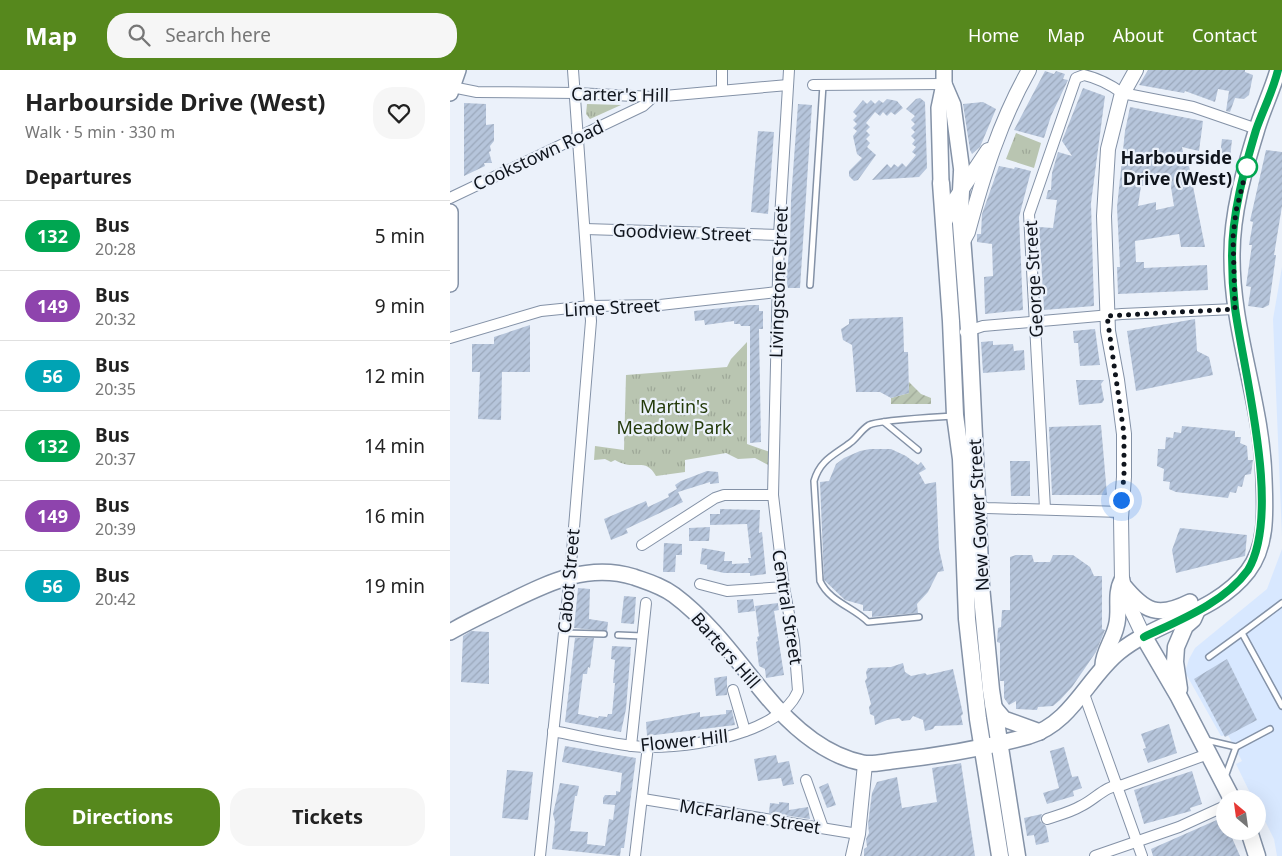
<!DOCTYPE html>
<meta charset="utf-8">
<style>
:root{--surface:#fff;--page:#f6f6f6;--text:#222;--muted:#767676;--line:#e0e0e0;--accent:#56881d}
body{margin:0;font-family:"Noto Sans",sans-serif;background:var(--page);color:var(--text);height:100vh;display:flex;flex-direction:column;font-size:19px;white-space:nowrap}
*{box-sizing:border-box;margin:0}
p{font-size:16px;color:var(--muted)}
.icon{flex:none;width:28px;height:28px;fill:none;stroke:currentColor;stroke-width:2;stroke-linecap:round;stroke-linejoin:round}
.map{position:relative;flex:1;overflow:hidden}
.sheet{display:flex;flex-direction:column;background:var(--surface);width:450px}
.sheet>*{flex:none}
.badge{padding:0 10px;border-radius:16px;font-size:18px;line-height:32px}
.needle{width:32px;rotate:331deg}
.fabs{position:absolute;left:766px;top:720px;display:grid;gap:10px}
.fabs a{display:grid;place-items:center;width:50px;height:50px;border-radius:50%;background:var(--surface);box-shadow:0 5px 20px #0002;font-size:25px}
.you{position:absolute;width:25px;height:25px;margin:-12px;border:4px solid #fff;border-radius:50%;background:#1a73e8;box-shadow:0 0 0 8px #1a73e833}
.map>.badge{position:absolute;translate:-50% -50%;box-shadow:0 0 0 2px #fff}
h2{padding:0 25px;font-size:19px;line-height:45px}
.round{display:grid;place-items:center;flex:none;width:52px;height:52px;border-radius:20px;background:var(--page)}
.overview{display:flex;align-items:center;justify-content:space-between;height:85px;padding:0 25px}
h1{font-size:24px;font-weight:700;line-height:38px}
.primary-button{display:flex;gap:10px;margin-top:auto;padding:10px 25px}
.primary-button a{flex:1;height:58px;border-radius:20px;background:var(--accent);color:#fff;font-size:20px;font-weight:700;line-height:58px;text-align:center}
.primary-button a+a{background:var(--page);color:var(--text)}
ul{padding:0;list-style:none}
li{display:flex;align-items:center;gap:15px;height:70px;padding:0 25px;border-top:1px solid var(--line)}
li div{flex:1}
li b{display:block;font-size:19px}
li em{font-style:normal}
li .badge{min-width:55px;font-weight:700;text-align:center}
header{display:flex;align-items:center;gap:30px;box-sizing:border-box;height:70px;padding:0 25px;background:var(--accent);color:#fff}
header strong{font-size:24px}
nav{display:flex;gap:28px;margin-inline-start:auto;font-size:18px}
.search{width:350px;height:45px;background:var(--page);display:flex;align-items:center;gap:12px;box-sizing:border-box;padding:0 18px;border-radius:20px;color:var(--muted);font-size:19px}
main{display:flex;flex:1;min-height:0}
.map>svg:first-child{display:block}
</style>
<header>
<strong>Map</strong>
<div class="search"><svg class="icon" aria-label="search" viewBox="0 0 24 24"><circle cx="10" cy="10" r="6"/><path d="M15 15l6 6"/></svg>Search here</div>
<nav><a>Home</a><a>Map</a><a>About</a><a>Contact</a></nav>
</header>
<main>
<section class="sheet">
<div class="overview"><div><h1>Harbourside Drive (West)</h1><p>Walk · 5 min · 330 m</p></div><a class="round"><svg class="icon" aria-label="heart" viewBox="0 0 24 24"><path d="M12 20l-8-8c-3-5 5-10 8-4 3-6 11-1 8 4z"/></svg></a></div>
<h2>Departures</h2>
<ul>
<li><span class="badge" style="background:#00a651;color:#fff">132</span><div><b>Bus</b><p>20:28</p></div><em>5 min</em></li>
<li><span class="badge" style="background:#8e44ad;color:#fff">149</span><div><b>Bus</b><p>20:32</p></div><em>9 min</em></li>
<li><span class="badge" style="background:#00a3b4;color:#fff">56</span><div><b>Bus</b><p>20:35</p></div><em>12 min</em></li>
<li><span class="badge" style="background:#00a651;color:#fff">132</span><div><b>Bus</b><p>20:37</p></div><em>14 min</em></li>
<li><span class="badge" style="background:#8e44ad;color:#fff">149</span><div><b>Bus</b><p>20:39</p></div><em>16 min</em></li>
<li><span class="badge" style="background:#00a3b4;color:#fff">56</span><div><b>Bus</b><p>20:42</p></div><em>19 min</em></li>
</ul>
<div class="primary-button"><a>Directions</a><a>Tickets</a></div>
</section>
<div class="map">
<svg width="832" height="786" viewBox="0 0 832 786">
<defs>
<pattern id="grass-tufts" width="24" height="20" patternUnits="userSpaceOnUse" patternTransform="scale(1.25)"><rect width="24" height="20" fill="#b9c5b1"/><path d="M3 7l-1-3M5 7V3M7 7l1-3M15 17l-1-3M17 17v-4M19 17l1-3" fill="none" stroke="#9ea898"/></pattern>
<pattern id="garden-furrows" width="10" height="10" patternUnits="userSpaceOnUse" patternTransform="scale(1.25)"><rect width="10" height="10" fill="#b9c5b1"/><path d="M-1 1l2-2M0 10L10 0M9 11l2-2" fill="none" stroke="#9ea898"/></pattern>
<pattern id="building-hatch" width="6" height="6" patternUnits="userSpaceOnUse" patternTransform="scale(1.25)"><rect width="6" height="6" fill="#b6c5db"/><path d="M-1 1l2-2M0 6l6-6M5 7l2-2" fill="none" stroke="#9ba8bb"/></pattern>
</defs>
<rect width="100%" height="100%" fill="#ebf1fa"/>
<!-- built -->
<g fill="#d8e8ff">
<path d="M832,197V467L823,249Z"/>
<path d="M832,479V786H827L824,769L808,737V729H803L786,694L792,691L778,665L771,666L736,604V599L739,589L745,578L817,519Z"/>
</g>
<!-- grass -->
<g fill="url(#grass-tufts)">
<path d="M137,34L171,35L140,49L136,44Z"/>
<path d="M566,63L591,73L584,98L556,89Z"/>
<path d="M297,272V374L320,382L322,397L305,388L288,389L276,383L235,390V402L206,406C195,386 185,402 165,390L161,392L155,389L144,390L145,376L174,380L176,305L277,297L281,289Z"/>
</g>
<!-- garden -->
<path fill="url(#garden-furrows)" d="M459,312L471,324L481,328V334H441V328L459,323Z"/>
<!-- building -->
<g fill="url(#building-hatch)" fill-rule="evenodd">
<path d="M698,0H795V2L803,5L799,25L794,29L785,28L780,42L776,41L779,21L768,19L765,32L735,21L734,23L689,15Z"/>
<path d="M595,1L604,4L606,1L615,4L613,9L618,10L601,46L594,68L564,60Z"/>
<path d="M633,18L655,26L641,133L644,236L594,240L589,157L603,158L607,130L596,129L598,120H601L602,103L608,82L622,86L612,71Z"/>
<path d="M470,28L475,32L477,98L469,107L422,110L437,94L441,98L444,94L448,97L452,93L456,97L466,85L462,82L466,77L462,74L465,70L461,66L465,62L461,58L465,54L461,50L465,46L456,39L466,29Z"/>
<path d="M437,29L447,31L453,38L445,45L441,42L437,46L433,42L430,46L425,42L416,53L420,57L416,61L420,65L416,69L420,73L417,77L426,85L408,110L404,111L399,106V101L412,88L407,84L403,66L407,61L403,58L407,54L403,50L407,46L403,42L413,30L417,34L421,30L425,34L429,30L433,33Z"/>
<path d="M533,32L546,39L530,77L522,84L520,80L513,34Z"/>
<path d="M14,33L36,34V55L44,54V71L40,76L41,81L39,82L42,93H34L35,96L14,106Z"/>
<path d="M348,34L362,35L350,218H338L336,209L340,173L341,129Z"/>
<path d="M680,37L753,51L749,81L732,77L736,96H739L755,177H731L729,164L685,171L686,192H694V198L757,195L758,220L668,224L667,197H670L667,137L675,61ZM720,111L724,136L706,140V132L688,136L691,116Z"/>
<path d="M308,61L324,62L318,144L301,142Z"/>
<path d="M772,69L782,70L780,87L770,85Z"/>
<path d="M816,80L832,82V136L824,185H826L819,235L813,238L798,236L801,217L796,216L802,175H799L803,152L800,151Z"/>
<path d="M549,96L564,99L565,97L581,101L569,147L573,240L535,244L534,207L543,206L542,174L527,172V164H531L532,144Z"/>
<path d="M300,235H309V241H313V259H309L311,372L300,373V256H291L290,254H284V251L255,255L254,250L245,251L244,241Z"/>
<path d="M453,247L454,282H458L459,323L441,328L430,322H406L402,275L393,270L391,259L399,254V249Z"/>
<path d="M745,249L747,281L759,287L763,305L686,321L677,261Z"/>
<path d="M80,255V302H52L51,350L28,349L30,302H22V274H44V267Z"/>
<path d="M645,259L650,295L630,296L628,273H624L623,261Z"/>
<path d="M543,271V275L563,274L564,281L574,280L575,300L533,303L531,272Z"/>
<path d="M626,310H654L651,314L654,330L652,333L629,335Z"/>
<path d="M651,355L657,425H602L599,357Z"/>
<path d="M732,356L785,361V367H791L790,373L797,376L798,390H803L801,404L795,405L792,417L788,416L786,423L780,422L778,428L726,422L719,419L720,412L713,411L714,399L707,396L708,379H715L716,367L723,368L724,362L731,363Z"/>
<path d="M420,379H441L456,386L468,395L471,392L476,399L469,403L475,414L486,412L489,479L494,501L488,502L478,522L467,534L468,543L422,547V541H413V535L395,530L374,510L370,412L379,411L386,394L394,388L410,381Z"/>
<path d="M560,391H580V426H561Z"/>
<path d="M257,401L268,402L269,413L260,414V412L228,422L233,432L176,459L178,463L161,470L154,449L196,431L198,437L219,427L218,424L227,419L225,415L231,411Z"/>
<path d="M270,439L310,440L309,463L312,462L316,504L300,506V503H274L257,499V495L250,494L252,478L275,482L274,491H282V494L299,493L298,488H301L297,454L260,455V444H270Z"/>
<path d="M260,457L259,471H239V458Z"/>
<path d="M730,458L797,465L795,486L726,503L722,480Z"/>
<path d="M214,473L232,474V485H226L225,502H213Z"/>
<path d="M566,485H582L584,492H600L603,485H623L640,497L644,506H652V559L655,560L646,582L622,617L610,630L603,636L588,637L587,640L566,639V631L559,635L554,628V611H550V573L547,572L548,558L551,557L552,540H560V487Z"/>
<path d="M128,518L140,519L139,549L158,552L157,561L124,558Z"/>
<path d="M174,526L186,527L184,554L171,553Z"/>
<path d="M303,529L305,541L288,543L287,530Z"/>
<path d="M328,533L329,540L324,541L334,605L316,608L315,599L309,596L306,572L308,571L307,567L309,566L305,536Z"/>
<path d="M21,561L39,562V614L11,612L13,566Z"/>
<path d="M125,568H144L140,598L138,597L137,604H133L128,644L148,648L149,646L157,647L158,644H162L165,613H163L165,590L161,589L162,576L181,577L176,639L171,662L115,652Z"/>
<path d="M777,589L807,650L775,667L744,609Z"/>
<path d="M453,593L455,602L461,606L475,603L477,605L503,599L513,644L511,646L513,655L485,656L483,659L475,661L473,650L463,646L460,650L452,651L449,648L437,650L425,655L424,646L420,644L419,637L421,634L415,611L417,608L416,602L418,598L441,597Z"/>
<path d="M277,606V625L266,626L264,608Z"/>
<path d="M276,640H282L285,655L197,666L196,652L250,642V647L276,644Z"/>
<path d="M719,654L727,683L698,693L693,679L696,678L691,664Z"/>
<path d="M115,676L186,688L174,778H171L170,786L102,779L105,752L103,744L110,713L129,716L127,726H125L120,761L138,762L137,774L155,776L159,749L163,750L165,735L153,734V728L155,725H166V721L170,722L172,703L112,692Z"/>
<path d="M614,677L622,707L628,706L632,718L623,721L624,726L597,734L593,723L609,718L600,681Z"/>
<path d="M326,685L328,693L339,691L344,714L333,716L331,708L308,711L304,689Z"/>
<path d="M511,693L525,786H414V779L417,777L416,769L419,763L418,754L422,723L427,712L447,707L452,738L487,732L482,698Z"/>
<path d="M57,700L83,702L78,750L52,748Z"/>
<path d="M742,701L752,734L740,738L741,741L694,754L684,720Z"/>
<path d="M378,713L386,735L377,738L369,717Z"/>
<path d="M329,732L339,733V740L358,737L360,749L319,743L320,733L329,734Z"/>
<path d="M592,744L590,751L596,756L599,772L586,775L584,765L577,766L574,748Z"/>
<path d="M769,749L775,755V761H779L790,786H703L701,779Z"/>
</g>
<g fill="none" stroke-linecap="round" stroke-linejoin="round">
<!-- service casing -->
<g stroke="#8492a7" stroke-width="8">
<g id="service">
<path d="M360,215L373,15"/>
<path d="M434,352L468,380"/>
<path d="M832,533L792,563L832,636"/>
<path d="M469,547L418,552C403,537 380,532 370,511L364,411C370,390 384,385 400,373C407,368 411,360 419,355C428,350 488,347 503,346"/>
<path d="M114,563L154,564"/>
<path d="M168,565L192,566"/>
<path d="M759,587L792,563"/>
<path d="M756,670L786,677L820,659"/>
<path d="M775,707L786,677"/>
</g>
</g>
<!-- minor casing -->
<g stroke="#8492a7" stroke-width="12">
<g id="minor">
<path d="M363,15L494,14"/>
<path d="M2,17L27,22L126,23L203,27L338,15"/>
<path d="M272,19V0"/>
<path d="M0,128L193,36L203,27"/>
<path d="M135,159L329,165"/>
<path d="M515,262L533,256L672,244L785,239"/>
<path d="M0,268L91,241L140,236L210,235L327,222"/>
<path d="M522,435L537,438L671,442"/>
<path d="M595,439L579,144L626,8L634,5C647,8 661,15 672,23L743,37L807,59"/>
<path d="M192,475L265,428L274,425H323"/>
<path d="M250,514L277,521L334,517"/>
<path d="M283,620L295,661"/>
<path d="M634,624L692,786"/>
<path d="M103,661C129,666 156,673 182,676C225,681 329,667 348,621L344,571L334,517L323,425L329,165L339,0"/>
<path d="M181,676L196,533"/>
<path d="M356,710L373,758"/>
<path d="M193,729L408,764"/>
<path d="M597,749C609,745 621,742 631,736C646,729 655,715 673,715L758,684"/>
<path d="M90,786L120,506L141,251L123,0"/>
<path d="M185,786L198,676"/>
<path d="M645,786L729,757L775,736"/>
</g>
</g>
<!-- tertiary casing -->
<g stroke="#8492a7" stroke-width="16">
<g id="tertiary">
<path d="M686,0L671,27L658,79L654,146L658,261L667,310L674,364V407L671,448L672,510L678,533L694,567"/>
<path d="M495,152L504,131L538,80"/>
<path d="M513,171L518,162C533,106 550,51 579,0"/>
<path d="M403,786L408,764L415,694"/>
</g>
</g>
<!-- secondary casing -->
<g stroke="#8492a7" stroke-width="18">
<g id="secondary">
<path d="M494,14L503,35L512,102"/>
<path d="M0,23L8,0"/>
<path d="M491,113L489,38L494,14V0"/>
<path d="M0,142V214"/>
<path d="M673,515C695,542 708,548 740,532"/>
<path d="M0,562C19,551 39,542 59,532C100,512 138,493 184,507C198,512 212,516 224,525C259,551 286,589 313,622C339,654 372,685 413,693C422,695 433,692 442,691C488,686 535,678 579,666C622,653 637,608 669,582C707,551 766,543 798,501C818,475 815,439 814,409C812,332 781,260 782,184C782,143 794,101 806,62C812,41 822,21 828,0"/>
<path d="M653,595C653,583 663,570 666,557C671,542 664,525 672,510"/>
<path d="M543,636L554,649L590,662"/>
</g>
</g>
<!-- primary casing -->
<g stroke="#8492a7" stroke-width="19">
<g id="primary">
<path d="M512,102L510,140L519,260L531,516L541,620L567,786"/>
<path d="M491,113L501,251L505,345L511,389L517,549L528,649L550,786"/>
<path d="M694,567L729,627L782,729"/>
<path d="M729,619L725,592L726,577L735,556L743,549L747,540"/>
<path d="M799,761L807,786"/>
</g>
</g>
<!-- service -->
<use href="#service" stroke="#fff" stroke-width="5"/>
<!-- minor -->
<use href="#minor" stroke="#fff" stroke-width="10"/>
<!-- tertiary -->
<use href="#tertiary" stroke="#fff" stroke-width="14"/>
<!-- secondary -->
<use href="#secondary" stroke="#fff" stroke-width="15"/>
<!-- primary -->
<use href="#primary" stroke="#fff" stroke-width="16"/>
</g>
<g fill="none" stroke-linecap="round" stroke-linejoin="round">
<!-- line casing -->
<g stroke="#fff" stroke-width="11">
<path id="line" d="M694,567C730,550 774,533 798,500C832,443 794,304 785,238C783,221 782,203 782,186C782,144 794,100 806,60C813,40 823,21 828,0"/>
</g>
<!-- line -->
<use href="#line" stroke="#00a651" stroke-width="8"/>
<!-- walk -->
<path stroke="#0f141c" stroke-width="5" stroke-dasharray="0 9" d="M671,430L674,407V364L657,246L785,239L783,167L786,141L799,89L797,97"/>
</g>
<!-- markers -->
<circle fill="#fff" stroke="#00a651" stroke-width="2.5" cx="797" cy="97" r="10"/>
<g text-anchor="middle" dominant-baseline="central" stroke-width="4.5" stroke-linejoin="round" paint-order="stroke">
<!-- street labels -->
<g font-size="18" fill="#0f141c" stroke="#ebf1fa">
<text transform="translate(170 24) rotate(1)">Carter's Hill</text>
<text transform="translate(88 85) rotate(-25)">Cookstown Road</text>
<text transform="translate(232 162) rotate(2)">Goodview Street</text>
<text transform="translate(583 209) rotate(-93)">George Street</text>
<text transform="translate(328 212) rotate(-88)">Livingstone Street</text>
<text transform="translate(162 237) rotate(-3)">Lime Street</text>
<text transform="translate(528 445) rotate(-93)">New Gower Street</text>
<text transform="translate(118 511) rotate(-85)">Cabot Street</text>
<text transform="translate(338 537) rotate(81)">Central Street</text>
<text transform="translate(276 580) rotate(49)">Barters Hill</text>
<text transform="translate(234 670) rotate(-6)">Flower Hill</text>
<text transform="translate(300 746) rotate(9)">McFarlane Street</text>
</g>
<!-- stop labels -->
<g font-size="18" font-weight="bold" fill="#0f141c" stroke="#ebf1fa" text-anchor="end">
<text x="782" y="87">Harbourside<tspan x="782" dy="21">Drive (West)</tspan></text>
</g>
<!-- park labels -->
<g font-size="18" fill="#233a0a" stroke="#ebf1fa">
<text x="224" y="336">Martin's<tspan x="224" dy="21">Meadow Park</tspan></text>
</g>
</g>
</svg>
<div class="fabs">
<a><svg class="needle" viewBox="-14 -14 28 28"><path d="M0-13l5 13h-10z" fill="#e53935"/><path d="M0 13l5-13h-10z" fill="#767676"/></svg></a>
</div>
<div class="you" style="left:671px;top:430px"></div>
</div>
</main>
